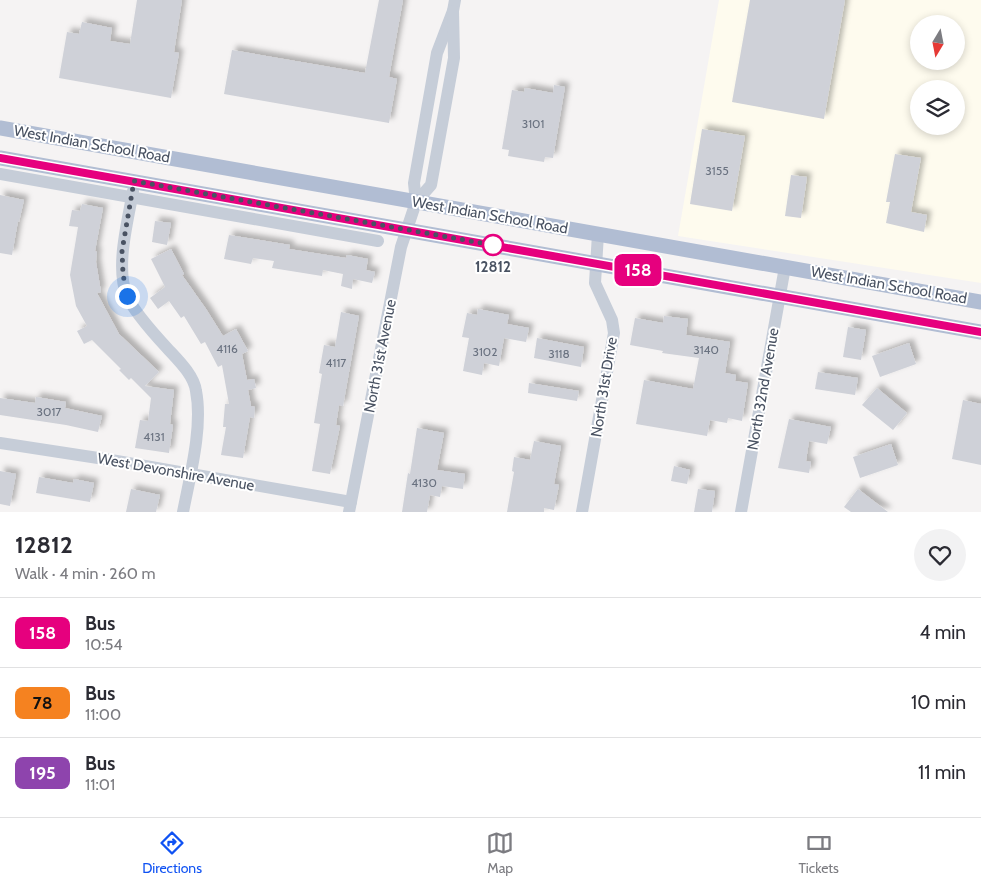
<!DOCTYPE html>
<meta charset="utf-8">
<style>
:root{--surface:#fff;--page:#f2f2f3;--text:#2b2b33;--muted:#7c7c81;--line:#e1e1e2;--accent:#0f52f3}
body{margin:0;font-family:Cabin,sans-serif;background:var(--page);color:var(--text);height:100vh;display:flex;flex-direction:column;font-size:19px;white-space:nowrap}
*{box-sizing:border-box;margin:0}
p{font-size:16px;color:var(--muted)}
.icon{flex:none;width:28px;height:28px;fill:none;stroke:currentColor;stroke-width:2;stroke-linecap:round;stroke-linejoin:round}
.map{position:relative;height:512px;overflow:hidden}
.drawer{display:flex;flex-direction:column;background:var(--surface);flex:1}
.drawer>*{flex:none}
.badge{padding:0 10px;border-radius:8px;font-size:18px;line-height:32px}
.needle{width:32px;rotate:190deg}
.fabs{position:absolute;left:910px;top:15px;display:grid;gap:10px}
.fabs a{display:grid;place-items:center;width:55px;height:55px;border-radius:50%;background:var(--surface);box-shadow:0 2px 8px #0003;font-size:25px}
.you{position:absolute;width:25px;height:25px;margin:-12px;border:4px solid #fff;border-radius:50%;background:#1a73e8;box-shadow:0 0 0 8px #1a73e833}
.map>.badge{position:absolute;translate:-50% -50%;box-shadow:0 0 0 2px #fff}
.round{display:grid;place-items:center;flex:none;width:52px;height:52px;border-radius:26px;background:var(--page)}
.headline{display:flex;align-items:center;justify-content:space-between;height:85px;padding:0 15px}
h1{font-size:24px;font-weight:700;line-height:38px}
ul{padding:0;list-style:none}
li{display:flex;align-items:center;gap:15px;height:70px;padding:0 15px;border-top:1px solid var(--line)}
li div{flex:1}
li b{display:block;font-size:19px}
li em{font-style:normal}
li .badge{min-width:55px;font-weight:700;text-align:center}
.menu{display:flex;justify-content:space-around;align-items:center;height:70px;border-top:1px solid var(--line);background:var(--surface);font-size:14px;color:var(--muted)}
.menu a{display:grid;justify-items:center;gap:2px}
.menu .on{color:var(--accent)}
.map>svg:first-child{display:block}
</style>
<div class="map">
<svg width="981" height="512" viewBox="0 0 981 512">
<defs>
<filter id="shadow"><feDropShadow dx="4.5" dy="-4.5" stdDeviation="2.5" flood-color="#0004"/></filter>
</defs>
<rect width="100%" height="100%" fill="#f5f3f3"/>
<!-- commercial -->
<path fill="#fefbee" fill-rule="evenodd" d="M719,0H981V283L678,236ZM919,24H956V61H919ZM919,89H956V126H919Z"/>
<!-- building -->
<g fill="#cfd1d8" filter="url(#shadow)">
<path d="M137,0H182L174,52L179,53L171,98L59,78L67,32L79,34L82,22L112,28L110,41L130,44Z"/>
<path d="M379,0H403L389,77L397,79L389,123L224,94L232,50L365,73Z"/>
<path d="M750,0H845L824,119L732,102Z"/>
<path d="M554,85L565,87L553,158L545,157L544,162L508,156L509,150L502,149L512,90L524,92L525,88L553,93Z"/>
<path d="M702,129L745,136L732,211L690,204Z"/>
<path d="M895,154L921,158L911,212L927,215L924,232L886,223L890,202H886Z"/>
<path d="M791,175L807,177L801,218L785,216Z"/>
<path d="M0,195L24,200L19,222L18,221L12,255L0,253Z"/>
<path d="M82,204L103,208L95,251L97,252L96,262L101,292L97,293L119,334L159,372L145,386L174,390L170,424L173,425L169,453L135,448L140,420L148,421L151,398L131,378L129,380L119,370L121,369L92,340L84,344L77,331L87,326L76,306L70,275L78,227L69,226L72,210L80,211Z"/>
<path d="M155,221L171,223L167,245L152,242Z"/>
<path d="M229,235L290,245L289,249L346,258L347,255L368,259L366,270L375,272L372,283L353,279L352,289L341,286L343,274L323,270L322,276L272,268L274,261L253,258L251,264L224,259Z"/>
<path d="M171,249L184,274L182,275L206,309L223,336L236,329L248,351L242,354L247,380L254,379L256,388L248,390L251,406L255,407L254,418L250,417L243,458L221,455L226,427H223L225,404H229L222,365L218,367L205,342L201,344L184,316L181,318L169,301L158,309L150,298L165,287L151,259Z"/>
<path d="M478,309L509,315L507,324L529,328L526,342L504,338L499,366L484,363L482,375L463,371L469,338L462,337L467,313L477,315Z"/>
<path d="M341,312L359,316L343,406L339,405L336,425L340,426L330,474L312,471L320,424L314,423L322,374L319,373L324,345L335,347Z"/>
<path d="M664,316L688,319L686,335L730,342L725,373L736,375L735,381L748,383L742,421L728,418L727,423L710,420L707,436L636,424L644,380L693,389L699,358L662,353L663,351L630,345L635,318L663,323Z"/>
<path d="M848,327L866,330L861,360L843,357Z"/>
<path d="M537,338L584,347L581,367L534,358Z"/>
<path d="M909,343L916,364L880,377L872,356Z"/>
<path d="M818,372L858,378L855,395L815,389Z"/>
<path d="M529,383L579,391L577,401L528,393Z"/>
<path d="M877,388L907,413L893,430L862,405Z"/>
<path d="M36,397L66,402L65,408L102,416L98,432L66,425L0,415V398L35,403Z"/>
<path d="M963,400L981,404V465L952,459Z"/>
<path d="M789,419L831,427L827,444L809,441L806,461L811,462L809,473L778,468Z"/>
<path d="M417,428L444,433L437,470L465,474L463,489L442,486L440,497L430,495L427,512H402L408,473L410,474Z"/>
<path d="M534,441L561,446L554,484L559,485L554,510L544,508V512H507L514,472L512,471L514,457L530,460Z"/>
<path d="M891,444L898,465L860,478L853,457Z"/>
<path d="M674,466L690,470L687,484L671,481Z"/>
<path d="M0,471L16,474L10,506L0,504Z"/>
<path d="M39,477L73,483L74,479L94,483L90,502L36,493Z"/>
<path d="M131,489L160,495L156,512H126Z"/>
<path d="M698,489L715,491L712,512H694Z"/>
<path d="M858,489L888,512H851L844,507Z"/>
</g>
<g fill="none" stroke-linecap="round" stroke-linejoin="round">
<!-- minor -->
<g stroke="#c6cdd8" stroke-width="12">
<path d="M0,174L378,241"/>
<path d="M133,191C128,221 115,267 127,296C134,312 155,335 167,348C177,359 194,375 196,391C203,427 190,476 183,512"/>
<path d="M416,202L414,183L437,53L453,11L455,0"/>
<path d="M0,443L111,460L351,502"/>
<path d="M349,512L401,247L416,202L431,185L454,58L453,11"/>
<path d="M582,512L614,333L612,320L595,283L598,234"/>
<path d="M741,512L785,267"/>
</g>
<!-- major -->
<g stroke="#b1bdd3" stroke-width="15">
<path d="M0,128L981,302"/>
<path d="M0,158L981,332"/>
</g>
</g>
<g fill="none" stroke-linecap="round" stroke-linejoin="round">
<!-- line casing -->
<g stroke="#fff" stroke-width="11">
<path id="line" d="M0,158L981,332"/>
</g>
<!-- line -->
<use href="#line" stroke="#e6007e" stroke-width="8"/>
<!-- walk -->
<path stroke="#495262" stroke-width="5" stroke-dasharray="0 9" d="M127,296L123,274L122,251L134,181L493,245"/>
</g>
<!-- markers -->
<circle fill="#fff" stroke="#e6007e" stroke-width="2.5" cx="493" cy="245" r="10"/>
<g text-anchor="middle" dominant-baseline="central" stroke-width="4" stroke-linejoin="round" paint-order="stroke">
<!-- number labels -->
<g font-size="12" fill="#6a7280">
<text x="533" y="123">3101</text>
<text x="717" y="170">3155</text>
<text x="227" y="348">4116</text>
<text x="706" y="349">3140</text>
<text x="485" y="351">3102</text>
<text x="559" y="353">3118</text>
<text x="336" y="362">4117</text>
<text x="49" y="411">3017</text>
<text x="154" y="436">4131</text>
<text x="424" y="482">4130</text>
</g>
<!-- street labels -->
<g font-size="15" fill="#495262" stroke="#fff">
<text transform="translate(92 144) rotate(10)">West Indian School Road</text>
<text transform="translate(490 215) rotate(10)">West Indian School Road</text>
<text transform="translate(889 285) rotate(10)">West Indian School Road</text>
<text transform="translate(380 356) rotate(-79)">North 31st Avenue</text>
<text transform="translate(604 387) rotate(-81)">North 31st Drive</text>
<text transform="translate(763 389) rotate(-80)">North 32nd Avenue</text>
<text transform="translate(176 472) rotate(10)">West Devonshire Avenue</text>
</g>
<!-- stop labels -->
<g font-size="15" font-weight="bold" fill="#495262" stroke="#fff">
<text x="493" y="267">12812</text>
</g>
</g>
</svg>
<div class="fabs">
<a><svg class="needle" viewBox="-14 -14 28 28"><path d="M0-13l5 13h-10z" fill="#e53935"/><path d="M0 13l5-13h-10z" fill="#7c7c81"/></svg></a>
<a><svg class="icon" aria-label="layers" viewBox="0 0 24 24"><path d="M12 4l9 5-9 5-9-5zM3 14l9 5 9-5"/></svg></a>
</div>
<div class="you" style="left:127px;top:296px"></div>
<b class="badge" style="left:638px;top:270px;background:#e6007e;color:#fff">158</b>
</div>
<section class="drawer">
<div class="headline"><div><h1>12812</h1><p>Walk · 4 min · 260 m</p></div><a class="round"><svg class="icon" aria-label="heart" viewBox="0 0 24 24"><path d="M12 20l-8-8c-3-5 5-10 8-4 3-6 11-1 8 4z"/></svg></a></div>
<ul>
<li><span class="badge" style="background:#e6007e;color:#fff">158</span><div><b>Bus</b><p>10:54</p></div><em>4 min</em></li>
<li><span class="badge" style="background:#f58220;color:#111">78</span><div><b>Bus</b><p>11:00</p></div><em>10 min</em></li>
<li><span class="badge" style="background:#8e44ad;color:#fff">195</span><div><b>Bus</b><p>11:01</p></div><em>11 min</em></li>
</ul>
</section>
<nav class="menu">
<a class="on"><svg class="icon" aria-label="directions" viewBox="0 0 24 24"><path d="M12 3l9 9-9 9-9-9zM9 14v-3h6M13 9l2 2-2 2"/></svg>Directions</a>
<a><svg class="icon" aria-label="map" viewBox="0 0 24 24"><path d="M3 6l6-2 6 2 6-2v14l-6 2-6-2-6 2zM9 4v14M15 6v14"/></svg>Map</a>
<a><svg class="icon" aria-label="tickets" viewBox="0 0 24 24"><path d="M3 7h18v10H3zM15 7v10"/></svg>Tickets</a>
</nav>
